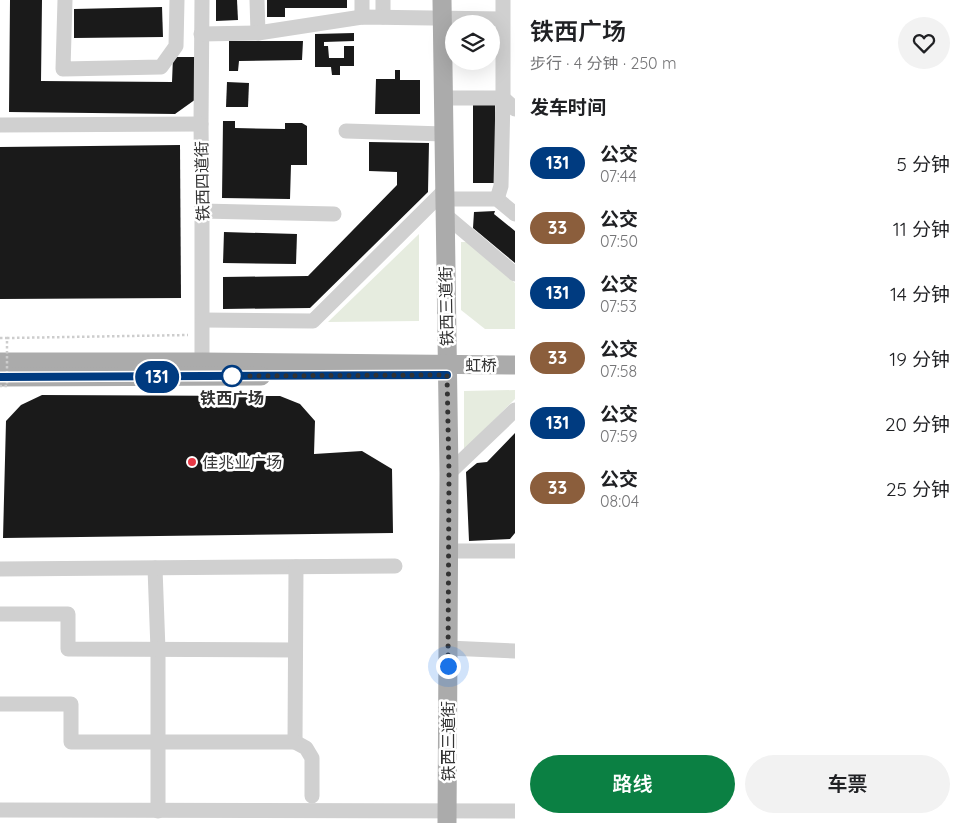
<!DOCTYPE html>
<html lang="zh">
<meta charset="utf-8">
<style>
:root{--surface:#fff;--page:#f2f2f2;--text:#202124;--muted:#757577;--accent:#0b8043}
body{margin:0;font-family:Quicksand,"Noto Sans SC",sans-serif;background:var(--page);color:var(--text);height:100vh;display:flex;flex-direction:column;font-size:19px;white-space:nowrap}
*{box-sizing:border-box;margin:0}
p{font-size:16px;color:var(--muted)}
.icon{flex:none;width:28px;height:28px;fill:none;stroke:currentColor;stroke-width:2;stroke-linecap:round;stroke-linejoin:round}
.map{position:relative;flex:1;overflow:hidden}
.drawer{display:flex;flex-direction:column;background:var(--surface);width:450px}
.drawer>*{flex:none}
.badge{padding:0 10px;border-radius:16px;font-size:18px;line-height:32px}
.buttons{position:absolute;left:445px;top:15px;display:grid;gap:10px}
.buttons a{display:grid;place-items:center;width:55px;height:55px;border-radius:50%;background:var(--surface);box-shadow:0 5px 20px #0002;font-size:25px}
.you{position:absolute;width:25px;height:25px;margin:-12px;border:4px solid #fff;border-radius:50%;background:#1a73e8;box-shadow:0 0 0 8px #1a73e833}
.map>.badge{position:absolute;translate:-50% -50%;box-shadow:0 0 0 2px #fff}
h2{padding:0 15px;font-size:19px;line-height:45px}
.round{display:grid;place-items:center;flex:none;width:52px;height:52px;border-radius:26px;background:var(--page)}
.head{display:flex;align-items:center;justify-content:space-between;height:85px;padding:0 15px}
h1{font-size:24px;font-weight:600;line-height:38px}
.action{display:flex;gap:10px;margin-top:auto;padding:10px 15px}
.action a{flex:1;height:58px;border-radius:30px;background:var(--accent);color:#fff;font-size:20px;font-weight:600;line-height:58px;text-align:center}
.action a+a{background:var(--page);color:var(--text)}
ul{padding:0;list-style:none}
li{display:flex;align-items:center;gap:15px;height:65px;padding:0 15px}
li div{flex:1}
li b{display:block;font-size:19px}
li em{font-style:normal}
li .badge{min-width:55px;font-weight:700;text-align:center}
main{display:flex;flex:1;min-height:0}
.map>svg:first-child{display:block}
</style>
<main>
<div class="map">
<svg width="515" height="823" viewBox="0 0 515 823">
<rect width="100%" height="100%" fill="#fff"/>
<!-- green -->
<g fill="#e6ecdf">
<path d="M419,234V321L328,322Z"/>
<path d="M461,242H467L515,283V329H485L461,310Z"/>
<path d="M515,390V399L464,450V391Z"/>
</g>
<!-- building -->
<g fill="#1a1a1a">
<path d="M10,0H42L41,81L172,82L173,57H197L196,99L175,114L9,112Z"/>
<path d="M216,0H237L238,20L216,21Z"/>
<path d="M267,0H347V8H285V17H267Z"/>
<path d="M162,7L163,37L74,38V9Z"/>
<path d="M354,33V41L324,42V46H328L329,58H344V46H354V66H340V75H332L331,67H315V34Z"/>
<path d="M229,41H303L302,60L239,61L238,71H229Z"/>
<path d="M395,70H400V80H420V114H375L376,79H395Z"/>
<path d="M227,82L249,83L248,107H226Z"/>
<path d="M473,104H495L496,183H473Z"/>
<path d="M223,121H235V128L285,129V123H302L307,126V165H291L290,199L222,198Z"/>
<path d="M369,142L429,143L428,192L310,308L223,309V277L308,276L397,185V172L369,171Z"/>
<path d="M180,145L181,298L0,299V147Z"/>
<path d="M495,211L494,214L515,231V263L473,228L474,212Z"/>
<path d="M224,232L297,234L296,264L223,263Z"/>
<path d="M42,395L280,396L300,404L315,421L314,454L362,451L392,469L393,533L3,538L6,421L21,405Z"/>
<path d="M515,433V533L510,539L469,541L466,472L477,463L487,462Z"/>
</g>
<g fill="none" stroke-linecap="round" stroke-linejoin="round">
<!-- path -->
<path stroke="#cdcdcd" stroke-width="2.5" stroke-dasharray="2.5 2.5" stroke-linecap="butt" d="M7,338L188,335"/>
<!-- minor -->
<g stroke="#d0d0d0" stroke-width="15">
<path d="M65,0L63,69L161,67L176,46L177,0"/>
<path d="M202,0L201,124L202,211V362"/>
<path d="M257,0L258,33"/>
<path d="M383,0V17"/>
<path d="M362,17V0"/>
<path d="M201,34L258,33L362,17L502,19"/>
<path d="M443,98H503L515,109"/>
<path d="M0,125L201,124"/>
<path d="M346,131L444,134"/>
<path d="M445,199H497L515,214"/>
<path d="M497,199L501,186L503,98V0"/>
<path d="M202,211L334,214"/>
<path d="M444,214L515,274"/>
<path d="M203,320L313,321L444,191"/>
<path d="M449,473L515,410"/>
<path d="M448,551H515"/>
<path d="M155,568L158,650V811"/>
<path d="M0,569L395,566"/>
<path d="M0,614H68V649L295,650"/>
<path d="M448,648L515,651"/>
<path d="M0,704H71V742H295L296,567"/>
<path d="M295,742L306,748L312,758V796"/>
<path d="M0,810L515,811"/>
</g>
<!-- major -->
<g stroke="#ababab" stroke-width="19">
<path d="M442,0L449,473L447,823"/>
<path d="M0,362H202L515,365"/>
<path d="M0,377L261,376"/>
</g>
<!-- path-bridge -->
<path stroke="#cdcdcd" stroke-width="2.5" stroke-dasharray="2.5 2.5" stroke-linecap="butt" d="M0,338H7V386H0"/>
</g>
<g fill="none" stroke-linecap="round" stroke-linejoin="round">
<!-- line casing -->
<g stroke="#fff" stroke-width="11">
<path id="line" d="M0,377L447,375"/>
</g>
<!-- line -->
<use href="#line" stroke="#003b80" stroke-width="8"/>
<!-- walk -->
<path stroke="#333" stroke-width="5" stroke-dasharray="0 9" d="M232,376L447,375L449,473L448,666"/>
</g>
<!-- markers -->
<circle fill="#fff" stroke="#003b80" stroke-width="2.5" cx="232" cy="376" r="10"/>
<circle fill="#e63946" stroke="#fff" stroke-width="2" cx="192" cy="462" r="5"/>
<g text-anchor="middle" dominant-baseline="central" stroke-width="5" stroke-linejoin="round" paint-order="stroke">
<!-- street labels -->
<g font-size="16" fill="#333" stroke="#fff">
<text transform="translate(202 181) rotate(-91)">铁西四道街</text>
<text transform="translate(446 306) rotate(-91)">铁西三道街</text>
<text x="481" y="365">虹桥</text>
<text transform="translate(448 741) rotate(-90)">铁西三道街</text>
</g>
<!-- stop labels -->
<g font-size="16" font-weight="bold" fill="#333" stroke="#fff">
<text x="232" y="398">铁西广场</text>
</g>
<!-- poi labels -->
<g font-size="16" fill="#333" stroke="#fff" text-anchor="start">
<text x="202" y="462">佳兆业广场</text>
</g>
</g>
</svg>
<div class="buttons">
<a><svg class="icon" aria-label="layers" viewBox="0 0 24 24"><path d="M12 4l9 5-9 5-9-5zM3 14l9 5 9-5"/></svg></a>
</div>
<div class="you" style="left:448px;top:666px"></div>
<b class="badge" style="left:157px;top:377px;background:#003b80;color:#fff">131</b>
</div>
<section class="drawer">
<div class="head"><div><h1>铁西广场</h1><p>步行 · 4 分钟 · 250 m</p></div><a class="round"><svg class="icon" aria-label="heart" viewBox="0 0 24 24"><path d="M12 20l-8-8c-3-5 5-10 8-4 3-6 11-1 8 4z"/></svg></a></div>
<h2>发车时间</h2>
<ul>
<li><span class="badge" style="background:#003b80;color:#fff">131</span><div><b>公交</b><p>07:44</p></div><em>5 分钟</em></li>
<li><span class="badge" style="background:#8b5e3c;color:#fff">33</span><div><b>公交</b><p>07:50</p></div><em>11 分钟</em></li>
<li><span class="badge" style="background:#003b80;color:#fff">131</span><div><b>公交</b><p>07:53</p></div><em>14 分钟</em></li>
<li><span class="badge" style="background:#8b5e3c;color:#fff">33</span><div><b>公交</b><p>07:58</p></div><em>19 分钟</em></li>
<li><span class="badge" style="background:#003b80;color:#fff">131</span><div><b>公交</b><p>07:59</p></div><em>20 分钟</em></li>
<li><span class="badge" style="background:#8b5e3c;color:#fff">33</span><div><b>公交</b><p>08:04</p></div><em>25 分钟</em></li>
</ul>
<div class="action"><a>路线</a><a>车票</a></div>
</section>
</main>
